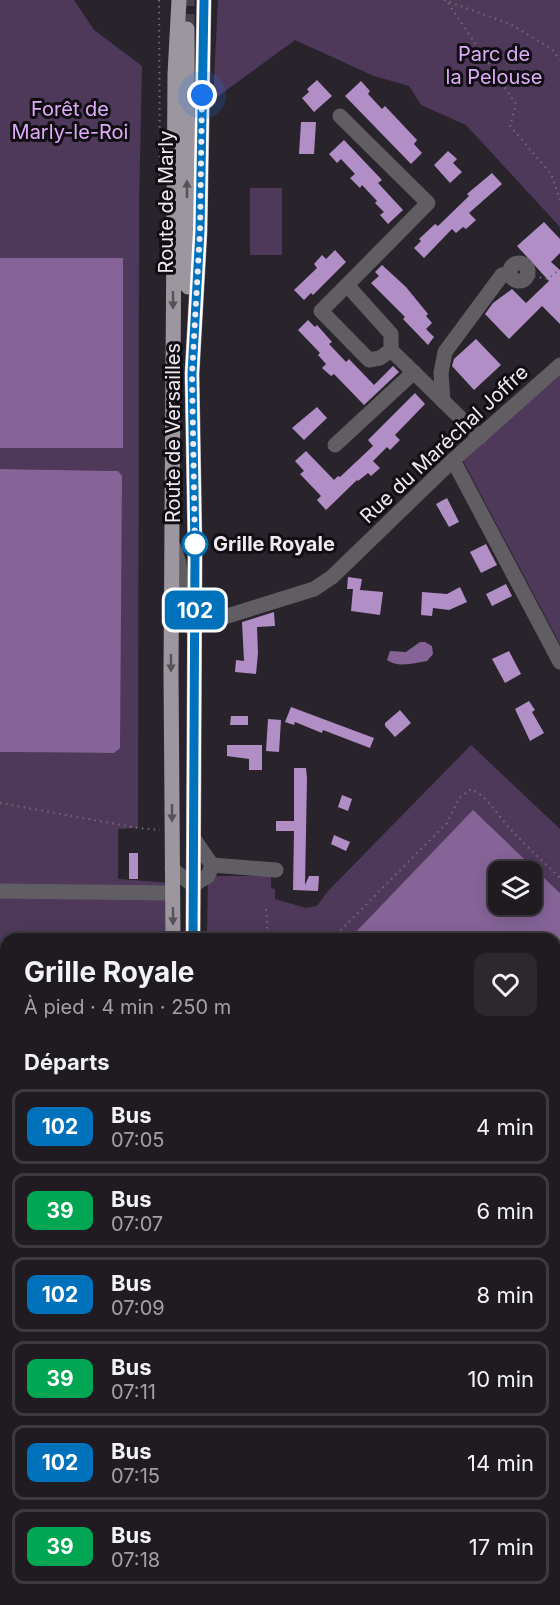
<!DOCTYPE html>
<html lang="fr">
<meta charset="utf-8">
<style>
:root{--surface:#1f1b21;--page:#2c282e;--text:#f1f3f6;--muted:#a1a1a5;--line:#3c393f}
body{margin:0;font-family:Inter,sans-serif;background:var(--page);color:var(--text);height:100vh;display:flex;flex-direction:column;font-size:22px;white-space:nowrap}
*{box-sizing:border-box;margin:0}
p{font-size:20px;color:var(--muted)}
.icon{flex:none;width:33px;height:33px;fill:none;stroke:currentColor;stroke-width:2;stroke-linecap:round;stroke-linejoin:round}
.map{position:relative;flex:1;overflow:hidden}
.details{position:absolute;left:0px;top:933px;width:561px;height:672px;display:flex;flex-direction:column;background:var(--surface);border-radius:18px 18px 0 0;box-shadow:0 3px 15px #0003,0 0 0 2px var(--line)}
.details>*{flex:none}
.badge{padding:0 12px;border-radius:9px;font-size:21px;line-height:39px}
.controls{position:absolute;left:488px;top:861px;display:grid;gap:12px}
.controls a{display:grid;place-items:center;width:54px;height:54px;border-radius:12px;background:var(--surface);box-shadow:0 3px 15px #0003,0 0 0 2px var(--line);font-size:30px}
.you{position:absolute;width:30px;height:30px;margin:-15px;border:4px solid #fff;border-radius:50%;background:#1a73e8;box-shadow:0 0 0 9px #1a73e833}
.map>.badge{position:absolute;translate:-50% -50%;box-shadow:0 0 0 3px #fff}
h2{padding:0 24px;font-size:22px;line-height:54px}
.round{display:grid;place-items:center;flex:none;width:63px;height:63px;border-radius:12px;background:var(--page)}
.summary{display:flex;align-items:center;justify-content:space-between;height:102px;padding:0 24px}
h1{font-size:28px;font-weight:700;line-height:45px}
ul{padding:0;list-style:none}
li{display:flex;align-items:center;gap:18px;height:75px;margin:0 12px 9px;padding:0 12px;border:3px solid var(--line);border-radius:12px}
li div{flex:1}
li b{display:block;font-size:22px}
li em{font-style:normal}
li .badge{min-width:66px;font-weight:700;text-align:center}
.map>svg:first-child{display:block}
</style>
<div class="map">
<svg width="560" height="1605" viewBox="0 0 560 1605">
<rect width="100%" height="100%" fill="#29242c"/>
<!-- green -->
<g fill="#4f395b">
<path d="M0,0H74L94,30L142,66L139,204L138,828L118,829V879L172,883L173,939H6V1599H77V1605H0V752L114,753L118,471L0,469V448H123V258H0Z"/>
<path d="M218,0H560V227L466,125L421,105L409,86L374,76L295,40L213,100Z"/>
<rect x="250" y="188" width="32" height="67"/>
<path d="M560,368V644L462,459Z"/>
<path d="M471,745L560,829V893L473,811L349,939H207L208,876H271V888L275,889V899L306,908L317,906L328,891Z"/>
<path d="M555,1442L560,1447V1605H203V1599H555Z"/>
</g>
<!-- water -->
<g fill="#866498" fill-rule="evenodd">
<rect x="0" y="258" width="123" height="190"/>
<path d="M0,469L118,471L122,476L120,748L114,753L0,752Z"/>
<path d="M420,642H425L432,646L433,654L427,661C414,663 398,668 387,660L390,651L406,652Z"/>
<path d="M473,810L560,893V1321L555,1326V939H349ZM498,872H531V904H498Z"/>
<path d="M560,1341V1447L555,1442V1346Z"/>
</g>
<!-- building -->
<g fill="#b18ec5">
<path d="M317,80L332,96L314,112L302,98L309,92L307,89Z"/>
<path d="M361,81L370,91L368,94L382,109L385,106L417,140L414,144L422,153L411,164L345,96Z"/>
<path d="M301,122H316L314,154H299Z"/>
<path d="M344,140L382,180L378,183L403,210L388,224L380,215L384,212L375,203L377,201L362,185L360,188L350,178L355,174L341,159L337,163L329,154Z"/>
<path d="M448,151L457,159L453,163L462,172L450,183L434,165Z"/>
<path d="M492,173L502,184L469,213L476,220L466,229L463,227L456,233L452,229L424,258L414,248L421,241L419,239L435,224L438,226L469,196L467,194Z"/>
<path d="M544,222L560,239V253L551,262L560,270V324L542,306L509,339L485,314L493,303L512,289L526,303L549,281L517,246Z"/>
<path d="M335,250L346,262L313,295L311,293L304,300L294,290L317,268L314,264L322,255L326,259Z"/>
<path d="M382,265L406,287L428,314L426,316L432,323L426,329L434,337L428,345L403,319L405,317L371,283L379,276L375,272Z"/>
<path d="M308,320L315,327L317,325L332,342L329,344L346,362L349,359L374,385L393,366L399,372L364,405L334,374L331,376L322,368L326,364L318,355L320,353L298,330Z"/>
<path d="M476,339L501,365L474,390L452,366L454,359Z"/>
<path d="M415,393L425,404L395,435L400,440L390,450L387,447L373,461L380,468L371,476L368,473L358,481L357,480L326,510L317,500L321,496L300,474L304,471L295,461L306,451L334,480L338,476L340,477L373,446L368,440Z"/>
<path d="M317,407L327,418L304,440L292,428Z"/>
<path d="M447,498L459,522L449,527L436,504Z"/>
<path d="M486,544L497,565L481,573L470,552Z"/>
<path d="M348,577L362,579L360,590L383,592L380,615L351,611L353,589H347Z"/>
<path d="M506,584L512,596L492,606L486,594Z"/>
<path d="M460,587L467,602L449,610L433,608L432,616L421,615L422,592L447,594Z"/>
<path d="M274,612L275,626L257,627L258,653L256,674L235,672L236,660L244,661L242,622Z"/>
<path d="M509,651L521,674L505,683L492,659Z"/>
<path d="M529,701L535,710L532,712L544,733L530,741L515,709Z"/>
<path d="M291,707L374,738L370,748L323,730L322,733L295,722L294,725L285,722Z"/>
<path d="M400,710L411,723L395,737L385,726V723Z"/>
<path d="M231,716H248V725H230Z"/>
<path d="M268,719L281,720L279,752L266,751Z"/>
<path d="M227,745H262V770H249V759L227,756Z"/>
<path d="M294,768H306L307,778L305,885L309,876H319L318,891L293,890L294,831H276V821H294Z"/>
<path d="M342,795L352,799L348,811L338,807Z"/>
<path d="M334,835L350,842L346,851L331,844Z"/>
<rect x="129" y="853" width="9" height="26"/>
</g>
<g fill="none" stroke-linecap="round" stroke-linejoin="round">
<!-- major-tunnel -->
<path stroke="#474249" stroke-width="15" stroke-dasharray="15 8" stroke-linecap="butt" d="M187,29V0"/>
<!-- path -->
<g stroke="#716c74" stroke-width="2" stroke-dasharray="1.5 4.5" stroke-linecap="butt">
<path d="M159,0L160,180"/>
<path d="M444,0L510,24L552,49L560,60"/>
<path d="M448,3L516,104L510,126L551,174L560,200"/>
<path d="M528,275L548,279L560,269"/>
<path d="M0,803L138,828L160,830"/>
<path d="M266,909L268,939"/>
<path d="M332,939L447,823L459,798L471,789C487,796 495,812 507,825C523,844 542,860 560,878"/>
<path d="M155,1605V1599"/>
</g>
<!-- minor -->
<g stroke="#615e63" stroke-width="15">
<path d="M340,116L428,203L347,285"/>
<circle cx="519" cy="272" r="9"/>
<path d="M391,350L380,358L369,360L321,311L347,285L391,334V350L480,437"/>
<path d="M443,401L441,373L445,352L502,275L509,274"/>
<path d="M335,445L414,372"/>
<path d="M453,460L560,662"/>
<path d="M174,548L179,563L185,622L189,626L221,618L314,589L332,577L453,460L560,365"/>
<path d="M194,839L212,865"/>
<path d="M212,865L276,870"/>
<path d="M172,869L193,885L208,876L212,865"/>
<path d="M0,891L172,893"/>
<path d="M555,1571L560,1576"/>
<path d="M555,1599L560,1604"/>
</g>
<!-- major -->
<g stroke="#9c969f" stroke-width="15">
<path d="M187,29L188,287"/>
<path d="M173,939L171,672L175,74L179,0"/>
<path d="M193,939L195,548L192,374L200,231L204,0"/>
<path d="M172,1605V1599"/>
<path d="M188,1605V1599"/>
</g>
</g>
<!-- one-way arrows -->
<defs><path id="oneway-solid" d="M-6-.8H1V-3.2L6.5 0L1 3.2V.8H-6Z" transform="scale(1.5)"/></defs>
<g fill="#565258">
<use href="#oneway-solid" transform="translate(187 189) rotate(-90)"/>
<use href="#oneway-solid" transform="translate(173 300) rotate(90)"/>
<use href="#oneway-solid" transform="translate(171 663) rotate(90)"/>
<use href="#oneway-solid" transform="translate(172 813) rotate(90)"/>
<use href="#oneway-solid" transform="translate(173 916) rotate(90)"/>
</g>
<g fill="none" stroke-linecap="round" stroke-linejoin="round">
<!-- line casing -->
<g stroke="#fff" stroke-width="14">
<path id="line" d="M193,939L195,548L192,374L200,231L204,0"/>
</g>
<!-- line -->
<use href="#line" stroke="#0072bc" stroke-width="9"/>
<!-- walk -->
<path stroke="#eeeaf0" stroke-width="6" stroke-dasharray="0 10.8" d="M195,544V548L192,374L200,231L202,95"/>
</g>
<!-- markers -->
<circle fill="#fff" stroke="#0072bc" stroke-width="3" cx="195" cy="544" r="12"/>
<g text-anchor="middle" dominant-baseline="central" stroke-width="6" stroke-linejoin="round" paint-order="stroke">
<!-- park labels -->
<g font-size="20" fill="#ddabf8" stroke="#100e12">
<text x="494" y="54">Parc de<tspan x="494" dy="23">la Pelouse</tspan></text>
<text x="70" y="109">Forêt de<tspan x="70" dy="23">Marly-le-Roi</tspan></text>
</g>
<!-- street labels -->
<g font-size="20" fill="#eeeaf0" stroke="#100e12">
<text transform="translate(166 202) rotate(-90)">Route de Marly</text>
<text transform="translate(173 433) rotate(-90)">Route de Versailles</text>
<text transform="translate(444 444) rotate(-43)">Rue du Maréchal Joffre</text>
</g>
<!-- stop labels -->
<g font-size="20" font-weight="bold" fill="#eeeaf0" stroke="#100e12" text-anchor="start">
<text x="213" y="544">Grille Royale</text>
</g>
</g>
</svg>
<div class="controls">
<a><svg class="icon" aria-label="layers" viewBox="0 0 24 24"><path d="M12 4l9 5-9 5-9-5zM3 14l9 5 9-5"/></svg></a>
</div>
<div class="you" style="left:202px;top:95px"></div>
<b class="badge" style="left:195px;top:610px;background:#0072bc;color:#fff">102</b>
<section class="details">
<div class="summary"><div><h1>Grille Royale</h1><p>À pied · 4 min · 250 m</p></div><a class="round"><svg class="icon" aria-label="heart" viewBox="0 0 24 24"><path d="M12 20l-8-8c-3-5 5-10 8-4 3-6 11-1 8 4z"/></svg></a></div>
<h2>Départs</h2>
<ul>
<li><span class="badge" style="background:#0072bc;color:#fff">102</span><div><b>Bus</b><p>07:05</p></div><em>4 min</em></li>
<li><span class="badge" style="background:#00a651;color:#fff">39</span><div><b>Bus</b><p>07:07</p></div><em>6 min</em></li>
<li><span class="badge" style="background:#0072bc;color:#fff">102</span><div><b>Bus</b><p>07:09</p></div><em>8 min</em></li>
<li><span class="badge" style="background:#00a651;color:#fff">39</span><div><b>Bus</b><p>07:11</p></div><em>10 min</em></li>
<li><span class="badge" style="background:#0072bc;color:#fff">102</span><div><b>Bus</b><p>07:15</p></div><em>14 min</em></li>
<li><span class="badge" style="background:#00a651;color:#fff">39</span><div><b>Bus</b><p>07:18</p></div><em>17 min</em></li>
</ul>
</section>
</div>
